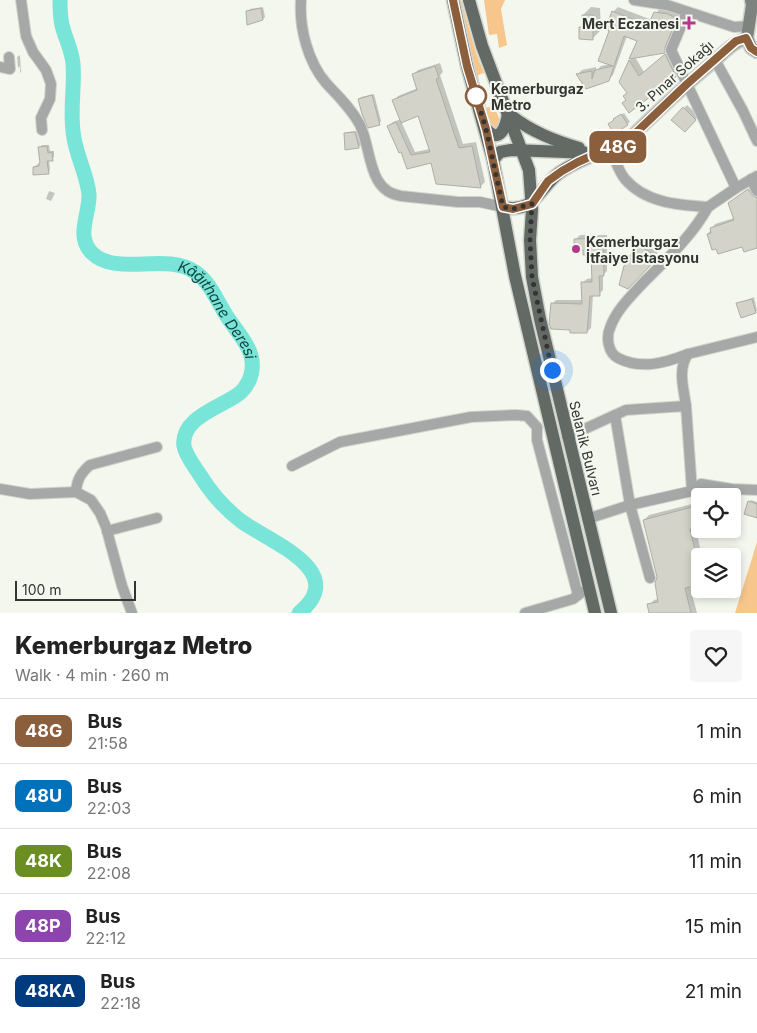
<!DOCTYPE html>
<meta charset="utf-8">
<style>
:root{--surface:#fff;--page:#f6f6f6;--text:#222;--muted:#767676;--line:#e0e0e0}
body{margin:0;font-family:Inter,sans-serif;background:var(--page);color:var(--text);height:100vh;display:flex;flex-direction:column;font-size:19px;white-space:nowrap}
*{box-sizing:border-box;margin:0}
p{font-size:16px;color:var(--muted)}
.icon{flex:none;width:28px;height:28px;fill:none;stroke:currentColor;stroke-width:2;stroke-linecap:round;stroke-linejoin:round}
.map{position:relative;height:613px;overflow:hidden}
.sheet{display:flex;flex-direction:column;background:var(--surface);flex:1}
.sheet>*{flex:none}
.badge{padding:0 10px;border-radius:8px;font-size:18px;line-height:32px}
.controls{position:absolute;left:691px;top:488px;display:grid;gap:10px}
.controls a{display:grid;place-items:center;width:50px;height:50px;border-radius:5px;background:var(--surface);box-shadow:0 2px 8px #0003;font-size:25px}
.scale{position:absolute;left:15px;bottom:12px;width:121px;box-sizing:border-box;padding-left:5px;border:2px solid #343532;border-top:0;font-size:14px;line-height:18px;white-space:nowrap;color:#343532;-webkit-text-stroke:4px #f3f7ee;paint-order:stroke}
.you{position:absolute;width:25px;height:25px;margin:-12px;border:4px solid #fff;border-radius:50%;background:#1a73e8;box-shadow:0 0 0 8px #1a73e833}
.map>.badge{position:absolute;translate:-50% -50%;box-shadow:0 0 0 2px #fff}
.round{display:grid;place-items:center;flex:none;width:52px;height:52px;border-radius:5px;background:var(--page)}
.overview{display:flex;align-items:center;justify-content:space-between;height:85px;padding:0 15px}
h1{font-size:24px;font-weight:800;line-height:38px}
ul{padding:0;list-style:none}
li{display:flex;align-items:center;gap:15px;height:65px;padding:0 15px;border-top:1px solid var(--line)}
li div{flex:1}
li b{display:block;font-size:19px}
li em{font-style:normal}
li .badge{min-width:55px;font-weight:700;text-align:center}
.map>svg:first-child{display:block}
</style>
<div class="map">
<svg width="757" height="613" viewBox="0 0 757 613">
<rect width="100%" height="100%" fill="#f3f7ee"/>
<!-- green -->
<g fill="#f6c68d">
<path d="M457,0H461L476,53L484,73L478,75L482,99L469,55Z"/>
<path d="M484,0H505L501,9L507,45L499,48L497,34L489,35Z"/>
<path d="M494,106L501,123L498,130L490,129L485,108Z"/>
<path d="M757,542V613H735Z"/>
</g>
<!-- shadow -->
<g fill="#0003" fill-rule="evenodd">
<path d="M263,7L265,17L263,19L248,12L250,9Z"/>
<path d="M591,7L600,8L601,30L593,38L580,27L583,25V15Z"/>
<path d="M618,7L652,20L660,8L681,14L669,42V47L664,52L635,57L644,72L671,50L680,71L675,76L627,100L628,92L620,82L630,60L633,57L639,40L627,36L613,75L608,80L586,88L577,75L582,70L596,67V71L601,66L610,64V30L613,12Z"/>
<path d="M20,55L21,72L20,73V66L18,68L17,57Z"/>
<path d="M440,63L443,72L440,75L463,144L476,142L485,182L481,186L437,182L432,161L407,167L401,150L388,127L393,122L401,119L394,101L398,96L418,88L414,74L418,70ZM419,115L430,149L415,152L401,121Z"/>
<path d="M374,94L381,121L379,124L359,99L361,97Z"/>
<path d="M687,105L699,116L685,131L673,120Z"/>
<path d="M624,113L630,122L614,132V119Z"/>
<path d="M357,131L361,145L359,147L345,134L347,132Z"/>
<path d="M42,145H49L50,151H54V157L49,160L50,170L48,172L34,167L41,162L40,148Z"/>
<path d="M753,186L757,193V246L743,245L708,234L715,224L734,218L729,203Z"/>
<path d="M49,191L55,193L51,201L46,199Z"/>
<path d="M580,235H607V271L603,275V290L599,294L593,295L591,328L587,332L571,329L552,304L556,300H583L582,283L587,279L593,278V253L584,248L576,239Z"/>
<path d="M641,242L658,252L648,267L638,245Z"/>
<path d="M754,297L757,311L742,317L738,304Z"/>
<path d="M751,500L757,502V516L749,502Z"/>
<path d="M700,502V525L695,526L702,556H700V581L690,586L697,613H651L649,605L654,600L658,599V576L644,520L649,515Z"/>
</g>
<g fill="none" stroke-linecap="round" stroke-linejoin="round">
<!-- river -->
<path stroke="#78e5d8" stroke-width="15" id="s1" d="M60,0C60,8 60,16 62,25C65,38 72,50 73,64C75,89 69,113 74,138C77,157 87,175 89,194C90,214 75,236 92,253C116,277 166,252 195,272C210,282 217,301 226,315C233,326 241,335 247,346C251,353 253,362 252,370C251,378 247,386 241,392C226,406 180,416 184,446C186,456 194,466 200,475C211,493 224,508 241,521C268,541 351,571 299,613"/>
</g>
<!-- building -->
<g fill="#d4d3ca" stroke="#afaea5">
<path d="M261,8L263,20L247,25L246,11Z"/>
<path d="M612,11L648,25L654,12L668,14L677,19L665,47V53L629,59L637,41L624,36L609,81L586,89L576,74L592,71V79L595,70L613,66L598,61L609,31L605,29Z"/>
<path d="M582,15H593V40L579,39V27H582Z"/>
<path d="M665,54L676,77L629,113L622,103L626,100L623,96L627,93L619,82L629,60L639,76Z"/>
<path d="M435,66L439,78L436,79L459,148L472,146L481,188L436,184L431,163L407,169L401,152L399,153L387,126L396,122L411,155L430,152L418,116L401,123L392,100L417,90L412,74Z"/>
<path d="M372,95L380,125L368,128L362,114L358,99Z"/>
<path d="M683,107L696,120L685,132L671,120Z"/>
<path d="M621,114L628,125L614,134L608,124L614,120L613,119Z"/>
<path d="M355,132L359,148L345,150L344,133Z"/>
<path d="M47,146L48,153L52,152L53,161H47L49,174L33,175V167L39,166V163H40L38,147Z"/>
<path d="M748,189L753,196L757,198V248L744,252L742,247L718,254L716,249L712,250L707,234L711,233L710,228L734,220L728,203Z"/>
<path d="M603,238L604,276H599L600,296H590L587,333H570V330L551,329L549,323L551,303L582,304L581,282H592L591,255H583V250H574V239Z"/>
<path d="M637,244L656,256L649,267L628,289L619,285L624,266Z"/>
<path d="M752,299L756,313L741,318L736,303Z"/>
<path d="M748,501L757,504V518L744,514Z"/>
<path d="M700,505V526L690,529L700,571V582L694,583L695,586L685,588L691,613H649L647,604L658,602L655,583L657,577L643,520Z"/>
</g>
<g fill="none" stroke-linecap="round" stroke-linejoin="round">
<!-- minor casing -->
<g stroke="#d1d4cc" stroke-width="12">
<g id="minor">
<path d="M21,0L26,36L33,52L46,70L51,84L50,99L41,118L42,130"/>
<path d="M301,0C299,28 308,62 326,83C338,96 351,108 360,125C372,149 367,191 401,196L458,202H480L503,207"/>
<path d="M634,0L667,5L734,27L749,26"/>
<path d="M687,12L671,50L736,188"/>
<path d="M715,60L743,111L757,141"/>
<path d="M0,67L10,69L9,57"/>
<path d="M611,151C615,160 619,172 625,179C645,203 679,205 708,207L736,188L757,176"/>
<path d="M751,179L757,191"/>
<path d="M688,354C665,363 641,370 618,358C608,353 606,337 610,328C616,310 632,295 644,282C667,259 692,236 708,207"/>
<path d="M686,406C684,389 677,370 688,354L757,337"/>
<path d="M615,415L630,505L650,578"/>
<path d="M567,437L626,410L686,406L692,491L701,484L732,489L757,490"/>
<path d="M292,466L340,442L471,417L516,415L527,416L537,427V440L578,595"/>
<path d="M0,489L30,494L76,492L91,500L100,513L106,527L122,586L132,613"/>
<path d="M76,492C77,479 81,473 90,465L157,447"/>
<path d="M587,519L630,505L692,491"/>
<path d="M107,531L157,518"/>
<path d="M525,613L573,599L582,592"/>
</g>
</g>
<!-- tertiary casing -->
<g stroke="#d1d4cc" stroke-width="15">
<path id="tertiary" d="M598,153L611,151L622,146C651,117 681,89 713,62C724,53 732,43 747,38"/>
</g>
<!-- secondary casing -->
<g stroke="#d1d4cc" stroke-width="15">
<path id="secondary" d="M751,0L752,5L747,38L751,48L757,52"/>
</g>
<!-- primary casing -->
<g stroke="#d1d4cc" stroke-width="15">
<g id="primary">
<path d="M453,0L467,66L493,160L515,276L595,613"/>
<path d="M469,0L482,46L529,170L532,210L530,240L532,277L540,319L611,613"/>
<path d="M510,115C532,132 553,140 579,148"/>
<path d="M486,129C500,145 506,126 508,114"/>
<path d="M493,160L500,152L511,150L593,153"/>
<path d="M503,207C535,214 538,189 559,173C571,164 585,159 598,153"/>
</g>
</g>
<!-- minor -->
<use href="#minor" stroke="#a5a8a6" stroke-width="10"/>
<!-- tertiary -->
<use href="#tertiary" stroke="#a5a8a6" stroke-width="12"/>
<!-- secondary -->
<use href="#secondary" stroke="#7e8380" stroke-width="12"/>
<!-- primary -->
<use href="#primary" stroke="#636965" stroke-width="12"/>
</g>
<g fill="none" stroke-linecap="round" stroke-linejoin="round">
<!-- line casing -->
<g stroke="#fff" stroke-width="11">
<path id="line" d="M453,0L467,66L486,129L503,207L513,209L532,204L548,181L562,171L578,162L598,153L611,151L622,146L687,84L736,41L746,38L751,48L757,52"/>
</g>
<!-- line -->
<use href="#line" stroke="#8b5e3c" stroke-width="8"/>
<!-- walk -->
<path stroke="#343532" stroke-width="5" stroke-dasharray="0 9" d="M476,96L486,129L503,207L513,209L532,204L530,240L532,277L552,370"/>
</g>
<!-- markers -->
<g fill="#b4398b" stroke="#f3f7ee" stroke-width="2">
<path d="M686.5 15.5h5v5h5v5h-5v5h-5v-5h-5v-5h5z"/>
<circle cx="576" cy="249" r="5"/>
</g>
<circle fill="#fff" stroke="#8b5e3c" stroke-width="2.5" cx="476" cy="96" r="10"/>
<g text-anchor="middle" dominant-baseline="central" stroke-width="4" stroke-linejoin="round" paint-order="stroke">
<!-- poi labels -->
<g font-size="14" font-weight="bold" fill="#343532" stroke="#f3f7ee" text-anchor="end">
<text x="679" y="23">Mert Eczanesi</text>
<text x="586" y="241" text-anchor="start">Kemerburgaz<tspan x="586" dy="16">İtfaiye İstasyonu</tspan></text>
</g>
<!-- street labels -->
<g font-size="14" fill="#343532" stroke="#f3f7ee">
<text transform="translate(674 76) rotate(-42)">3. Pınar Sokağı</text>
<text transform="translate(586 448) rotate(76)">Selanik Bulvarı</text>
</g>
<!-- stop labels -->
<g font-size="14" font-weight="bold" fill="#343532" stroke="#f3f7ee" text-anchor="start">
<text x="491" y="88">Kemerburgaz<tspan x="491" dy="16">Metro</tspan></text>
</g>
<!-- water labels -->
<g font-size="15" font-style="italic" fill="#144540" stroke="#f3f7ee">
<text stroke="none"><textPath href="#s1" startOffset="410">Kâğıthane Deresi</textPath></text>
</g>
</g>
</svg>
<div class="controls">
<a><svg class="icon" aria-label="locate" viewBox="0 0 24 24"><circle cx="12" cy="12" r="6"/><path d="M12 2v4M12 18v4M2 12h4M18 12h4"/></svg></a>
<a><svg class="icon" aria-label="layers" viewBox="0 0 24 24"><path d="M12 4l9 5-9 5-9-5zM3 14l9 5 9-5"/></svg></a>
</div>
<div class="scale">100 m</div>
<div class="you" style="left:552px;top:370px"></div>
<b class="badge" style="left:618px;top:147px;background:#8b5e3c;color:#fff">48G</b>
</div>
<section class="sheet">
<div class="overview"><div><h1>Kemerburgaz Metro</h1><p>Walk · 4 min · 260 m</p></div><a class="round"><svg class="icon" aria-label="heart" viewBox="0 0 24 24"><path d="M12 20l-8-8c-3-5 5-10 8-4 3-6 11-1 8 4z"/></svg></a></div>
<ul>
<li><span class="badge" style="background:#8b5e3c;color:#fff">48G</span><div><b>Bus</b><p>21:58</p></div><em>1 min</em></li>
<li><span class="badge" style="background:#0072bc;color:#fff">48U</span><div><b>Bus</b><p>22:03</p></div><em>6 min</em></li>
<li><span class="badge" style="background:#6b8e23;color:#fff">48K</span><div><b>Bus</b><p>22:08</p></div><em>11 min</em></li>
<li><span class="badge" style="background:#8e44ad;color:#fff">48P</span><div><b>Bus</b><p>22:12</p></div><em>15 min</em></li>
<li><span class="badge" style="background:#003b80;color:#fff">48KA</span><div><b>Bus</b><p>22:18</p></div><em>21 min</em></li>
</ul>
</section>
